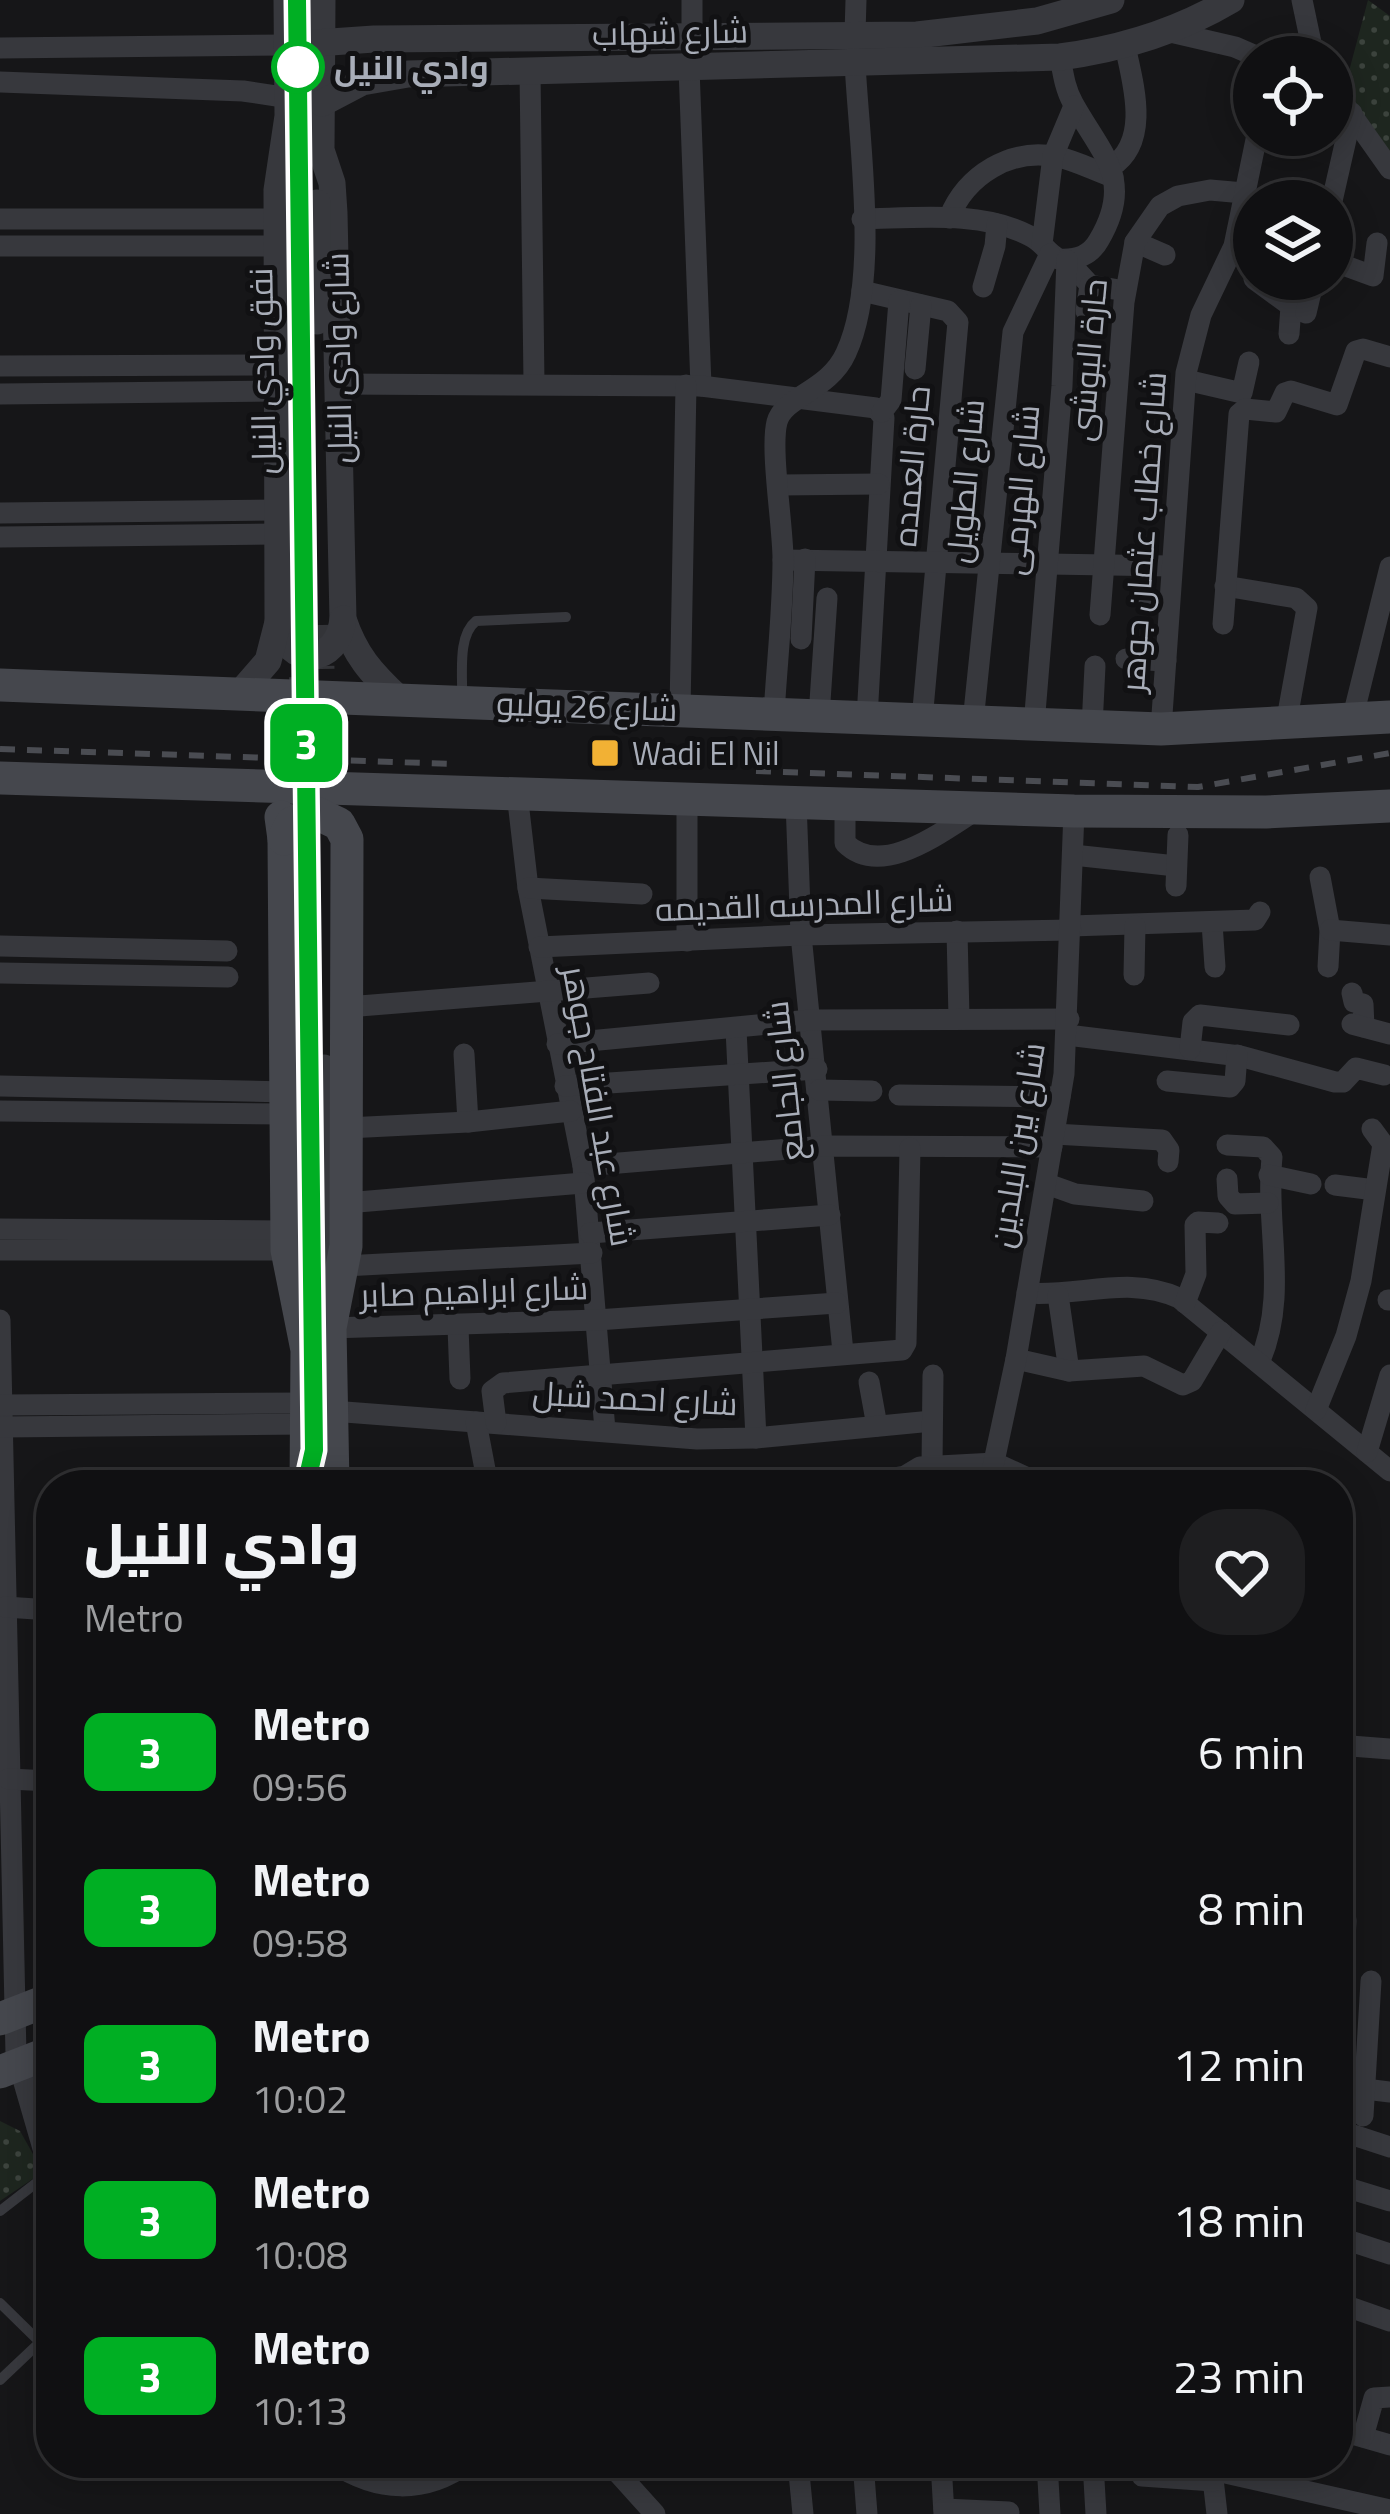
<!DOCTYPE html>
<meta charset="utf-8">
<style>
:root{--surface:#101012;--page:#1e1e20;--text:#f1f3f6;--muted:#9c9d9f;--line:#303032}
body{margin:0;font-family:"Titillium Web",Cairo,sans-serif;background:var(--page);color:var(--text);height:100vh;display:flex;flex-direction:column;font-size:45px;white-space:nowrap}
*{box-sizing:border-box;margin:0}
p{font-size:39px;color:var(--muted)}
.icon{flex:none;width:66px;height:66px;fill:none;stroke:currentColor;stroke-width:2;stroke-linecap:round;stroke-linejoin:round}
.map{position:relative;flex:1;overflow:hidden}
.details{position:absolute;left:36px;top:1470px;width:1317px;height:1008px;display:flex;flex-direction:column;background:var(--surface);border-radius:48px;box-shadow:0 6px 30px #0003,0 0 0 3px var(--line)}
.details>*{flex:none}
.badge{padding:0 24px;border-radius:18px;font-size:42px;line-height:78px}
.fabs{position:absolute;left:1233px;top:36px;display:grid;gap:24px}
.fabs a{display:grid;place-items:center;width:120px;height:120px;border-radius:50%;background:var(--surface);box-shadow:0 6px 30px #0003,0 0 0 3px var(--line);font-size:60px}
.map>.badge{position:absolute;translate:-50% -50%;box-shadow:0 0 0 6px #fff}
.round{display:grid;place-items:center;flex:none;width:126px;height:126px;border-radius:48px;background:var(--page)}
.head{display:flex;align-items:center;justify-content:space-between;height:204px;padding:0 48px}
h1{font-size:57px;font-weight:800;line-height:90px}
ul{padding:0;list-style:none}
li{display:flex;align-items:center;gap:36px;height:156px;padding:0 48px}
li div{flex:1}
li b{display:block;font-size:45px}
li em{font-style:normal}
li .badge{min-width:132px;font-weight:700;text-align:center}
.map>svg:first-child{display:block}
</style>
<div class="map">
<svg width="1390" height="2514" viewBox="0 0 1390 2514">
<defs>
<pattern id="grass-dots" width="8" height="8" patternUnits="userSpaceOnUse" patternTransform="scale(3)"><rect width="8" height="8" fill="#1e261f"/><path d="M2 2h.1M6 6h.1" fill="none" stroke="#3c433d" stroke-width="1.8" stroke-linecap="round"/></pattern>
</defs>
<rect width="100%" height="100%" fill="#161618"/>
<!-- grass -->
<g fill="url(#grass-dots)">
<path d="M1368,0L1390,16V154L1344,90Z"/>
<path d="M0,2121L20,2131L43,2172L0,2201Z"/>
</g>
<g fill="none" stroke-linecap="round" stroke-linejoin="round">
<!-- tertiary-tunnel -->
<g stroke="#333438" stroke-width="27" stroke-dasharray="27 14" stroke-linecap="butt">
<path d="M320,625L321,669"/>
<path d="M302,636L305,854"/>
</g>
<!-- service -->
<g stroke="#37383d" stroke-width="10">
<path d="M462,698C463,675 457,636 476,621L566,617"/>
<path d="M0,2211L49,2173"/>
<path d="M0,2303L51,2353"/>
<path d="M0,2380L40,2342"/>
</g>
<!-- minor -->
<g stroke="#37383d" stroke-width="21">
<path d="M692,0V37"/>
<path d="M1302,0L1314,57"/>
<path d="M1166,31L1235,47L1258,57"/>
<path d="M855,34L856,0"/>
<path d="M0,48L287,45"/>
<path d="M689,68L701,386"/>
<path d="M530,71L534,383"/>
<path d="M0,82L243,91L322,103"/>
<path d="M1332,87L1390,169"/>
<path d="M1111,167C1151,142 1133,83 1125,46"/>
<path d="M1332,201L1352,113"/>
<path d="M949,218C966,175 1011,147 1058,157C1077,161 1095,171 1113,177"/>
<path d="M0,219H277"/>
<path d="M862,219C916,218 981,210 1030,236C1043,242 1047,253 1059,259C1077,260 1090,256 1099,240C1135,179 1101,154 1073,103C1065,89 1063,73 1060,57"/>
<path d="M1135,242L1165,255"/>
<path d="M1042,244L1053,156L1074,106"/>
<path d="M0,246H277"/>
<path d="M1067,260L1090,285L1125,291"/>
<path d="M1332,261L1373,276L1377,243"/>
<path d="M1254,279L1291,306L1289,334"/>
<path d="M983,287L995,246L997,224"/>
<path d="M862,291L948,311L958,322L922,720"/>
<path d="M1086,311L1090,285"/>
<path d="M1306,313L1314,279"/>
<path d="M0,366L277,365"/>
<path d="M915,369L921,305"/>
<path d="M1186,380L1242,393L1249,362"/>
<path d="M338,384L701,386L876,408L884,418L867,718"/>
<path d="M0,394L278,391"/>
<path d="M882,412L891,400L899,301"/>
<path d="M780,485L879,484"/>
<path d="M0,513L279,510"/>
<path d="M0,537L278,534"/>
<path d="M783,560L1172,566"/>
<path d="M1225,586L1296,598L1307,608L1286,724"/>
<path d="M1145,602L1169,603"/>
<path d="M1100,615L1124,302L1135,242L1160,206L1178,196L1210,190L1244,193"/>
<path d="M1223,624L1239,414L1245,409L1276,412L1285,393L1291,391L1337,405L1356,351L1363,349L1390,357"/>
<path d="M801,639L805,559"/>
<path d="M1126,659L1166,661"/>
<path d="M680,710L686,385"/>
<path d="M774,714C777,662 783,610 783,559C783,526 770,449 777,422C784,396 829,391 846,353C880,280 859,144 855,63"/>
<path d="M819,716L827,598"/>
<path d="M1352,720L1390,567"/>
<path d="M973,722L1013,332L1050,254"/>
<path d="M1034,725L1062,386L1067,260"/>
<path d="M1092,727L1095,666"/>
<path d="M1161,729L1186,373L1201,315L1234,246L1257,135"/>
<path d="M517,793L528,888L583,1166L605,1430"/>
<path d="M687,799V941"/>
<path d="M796,802L801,935L843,1352"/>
<path d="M845,804V843C883,881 947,827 980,808"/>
<path d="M1073,855L1176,866"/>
<path d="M1320,877L1330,930L1328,967"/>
<path d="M1176,886L1178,835"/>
<path d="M528,888L642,894"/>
<path d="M1212,923L1215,967"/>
<path d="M1071,926L1255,920L1260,912"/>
<path d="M1330,930L1390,935"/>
<path d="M957,931L959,1018"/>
<path d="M0,946L227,951"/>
<path d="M539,947L801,935L1071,930"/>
<path d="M0,973L228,977"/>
<path d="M1134,975L1135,926"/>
<path d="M1352,993L1354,1002L1363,1004L1364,1027"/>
<path d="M347,1007L649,983"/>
<path d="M1352,1024L1390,1034"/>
<path d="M736,1029L756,1438"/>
<path d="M1067,1035L1240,1056L1335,1082H1343L1356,1068L1384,1075"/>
<path d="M557,1044L810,1020L1069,1019"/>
<path d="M1190,1049L1193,1022L1200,1015L1289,1025"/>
<path d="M464,1054L468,1122"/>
<path d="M1167,1081L1230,1087L1235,1081L1237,1055"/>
<path d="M0,1086L289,1092"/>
<path d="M565,1086L817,1069"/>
<path d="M819,1090L872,1091"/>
<path d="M899,1095L1060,1097"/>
<path d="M0,1111L288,1114"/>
<path d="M347,1128L468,1122L571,1111"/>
<path d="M1054,1134L1162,1140L1169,1150L1168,1162"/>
<path d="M1227,1145L1263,1147L1272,1157C1265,1227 1289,1296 1259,1363"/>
<path d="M583,1166L825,1146L1052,1147"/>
<path d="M1269,1175L1311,1184"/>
<path d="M1227,1179L1228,1196L1235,1204L1268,1203"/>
<path d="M1047,1184L1075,1194L1143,1201"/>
<path d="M1335,1185L1375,1190"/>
<path d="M346,1203L583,1183"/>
<path d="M0,1229L287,1231"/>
<path d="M590,1233L830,1215"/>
<path d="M0,1250H287"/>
<path d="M344,1266L592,1253"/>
<path d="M1027,1293C1080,1297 1129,1275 1179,1298L1390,1471"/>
<path d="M1058,1295L1069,1371"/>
<path d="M1388,1300H1390"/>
<path d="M1185,1303L1196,1274L1195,1225L1198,1222L1218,1223"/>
<path d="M0,1320L16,2055L51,2176"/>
<path d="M458,1327L460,1379"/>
<path d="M330,1328L597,1320L837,1303"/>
<path d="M1016,1359L1069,1371L1144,1366L1183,1385L1192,1381L1221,1332"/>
<path d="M869,1382L877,1426"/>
<path d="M2,1405L307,1403"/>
<path d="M1316,1410L1346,1336L1361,1281L1383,1144L1372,1129"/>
<path d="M332,1411L697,1439L756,1438L932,1421"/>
<path d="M476,1422L488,1485"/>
<path d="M496,1423L492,1391L503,1383L902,1350L906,1343L910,1148"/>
<path d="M2,1427L307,1424"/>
<path d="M1367,1452L1390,1375"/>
<path d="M932,1466L933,1375"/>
<path d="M854,1485L905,1476L920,1467L995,1463L1043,1485"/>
<path d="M989,1485L1016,1359L1064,1074L1074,811"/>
<path d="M5,1607L51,1610"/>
<path d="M1338,1745L1390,1749"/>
<path d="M8,1779L51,1781"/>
<path d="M1338,1858L1346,1921L1343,1975"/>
<path d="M1365,2089L1390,2092"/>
<path d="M1363,2116L1371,1981"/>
<path d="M1338,2130L1390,2147"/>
<path d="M1338,2185L1390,2201"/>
<path d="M1338,2237L1390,2254"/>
<path d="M1338,2303L1390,2321"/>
<path d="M1338,2430L1390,2445"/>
<path d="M1363,2437L1374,2398L1390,2397"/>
<path d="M333,2463C377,2492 424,2495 468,2463"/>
<path d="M609,2463L655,2514"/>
<path d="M798,2463L803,2514"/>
<path d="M863,2463L867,2514"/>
<path d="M941,2463L944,2514"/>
<path d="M1047,2463L1050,2514"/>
<path d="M1093,2463L1096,2514"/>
<path d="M1212,2470L1390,2510"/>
<path d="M1212,2470L1217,2514"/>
<path d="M1142,2476L1213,2481"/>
<path d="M944,2509L1009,2512"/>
</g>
<!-- tertiary -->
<g stroke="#37383d" stroke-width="27">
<path d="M322,0L321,150L332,183L334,213L343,619C355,655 371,673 399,699"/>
<path d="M287,45L374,39L917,35L1037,21L1111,0"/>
<path d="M322,103L362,82L408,74L1060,57C1121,49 1179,31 1231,0"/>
<path d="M294,204L302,626"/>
<path d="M317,321V203"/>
<path d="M278,622C287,669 338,666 343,619"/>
<path d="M241,692L268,661L278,622L277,190L288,116L287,0"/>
<path d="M305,854L307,1300"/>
<path d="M324,1068L329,1288"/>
</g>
<!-- secondary -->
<g stroke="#45474d" stroke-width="33">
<path d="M0,685L1161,729L1390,717"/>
<path d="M0,778L1074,811L1266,812L1390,806"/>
<path d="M281,817L284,839L287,1250L307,1350L306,1485"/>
<path d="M284,839L292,823L316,813L339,824L347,839L346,1246L330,1328L333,1485"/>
<path d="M0,2019L51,1999"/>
<path d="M0,2072L51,2052"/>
</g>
<!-- rail -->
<g stroke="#4a4c52" stroke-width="6" stroke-dasharray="15 12" stroke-linecap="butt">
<path d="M0,749L454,764"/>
<path d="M756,771L1198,787L1390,753"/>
</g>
</g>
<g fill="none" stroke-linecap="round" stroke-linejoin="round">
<!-- line casing -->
<g stroke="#fff" stroke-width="27">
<path id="line" d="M297,0L314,1450L306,1485"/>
</g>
<!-- line -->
<use href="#line" stroke="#00af23" stroke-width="18"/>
</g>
<!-- markers -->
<circle fill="#fff" stroke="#00af23" stroke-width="6" cx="298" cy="67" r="24"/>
<rect fill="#f2b134" stroke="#111113" stroke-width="4.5" x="590" y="738" width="30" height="30" rx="6"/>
<g text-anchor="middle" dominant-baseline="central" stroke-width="10" stroke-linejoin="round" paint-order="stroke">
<!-- street labels -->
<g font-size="33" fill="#a8adb8" stroke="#111113">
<text transform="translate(670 32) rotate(-1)">شارع شهاب</text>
<text transform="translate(338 358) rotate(-91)">شارع وادى النيل</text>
<text transform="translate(1088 360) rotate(-85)">حارة البوشى</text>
<text transform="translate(262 371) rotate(-91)">نفق وادي النيل</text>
<text transform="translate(911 466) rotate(-85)">حارة العمده</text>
<text transform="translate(965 481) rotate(-85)">شارع الطويل</text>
<text transform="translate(1020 490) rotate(-85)">شارع الهرمى</text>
<text transform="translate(1143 532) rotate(-86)">شارع خطاب عثمان جوهر</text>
<text transform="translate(587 706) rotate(2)">شارع 26 يوليو</text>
<text transform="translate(804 904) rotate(-2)">شارع المدرسه القديمه</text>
<text transform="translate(784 1081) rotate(-96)">شارع الجامع</text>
<text transform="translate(599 1106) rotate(80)">شارع عبد الفتاح جوهر</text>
<text transform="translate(1017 1145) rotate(-81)">شارع بين البلدين</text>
<text transform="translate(474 1291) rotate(-2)">شارع ابراهيم صابر</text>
<text transform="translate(635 1398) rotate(3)">شارع احمد شبل</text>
</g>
<!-- stop labels -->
<g font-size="33" font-weight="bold" fill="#a8adb8" stroke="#111113" text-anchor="start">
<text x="334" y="67">وادي النيل</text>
</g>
<!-- poi labels -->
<g font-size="33" fill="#a8adb8" stroke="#111113" text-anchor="start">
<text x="632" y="753">Wadi El Nil</text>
</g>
</g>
</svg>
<div class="fabs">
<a><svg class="icon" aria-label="locate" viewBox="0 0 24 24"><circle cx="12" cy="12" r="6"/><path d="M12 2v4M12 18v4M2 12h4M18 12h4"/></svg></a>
<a><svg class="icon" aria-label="layers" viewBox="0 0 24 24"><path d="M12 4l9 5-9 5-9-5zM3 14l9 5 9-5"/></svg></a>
</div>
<b class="badge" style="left:306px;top:743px;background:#00af23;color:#fff">3</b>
<section class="details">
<div class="head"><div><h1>وادي النيل</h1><p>Metro</p></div><a class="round"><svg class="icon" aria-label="heart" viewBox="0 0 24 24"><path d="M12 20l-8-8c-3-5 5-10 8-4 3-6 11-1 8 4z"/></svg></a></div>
<ul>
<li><span class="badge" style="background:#00af23;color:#fff">3</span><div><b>Metro</b><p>09:56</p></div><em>6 min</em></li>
<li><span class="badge" style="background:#00af23;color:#fff">3</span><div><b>Metro</b><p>09:58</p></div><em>8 min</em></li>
<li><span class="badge" style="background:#00af23;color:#fff">3</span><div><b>Metro</b><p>10:02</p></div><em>12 min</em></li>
<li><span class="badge" style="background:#00af23;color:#fff">3</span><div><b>Metro</b><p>10:08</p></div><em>18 min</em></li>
<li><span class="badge" style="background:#00af23;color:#fff">3</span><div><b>Metro</b><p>10:13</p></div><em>23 min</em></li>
</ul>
</section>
</div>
